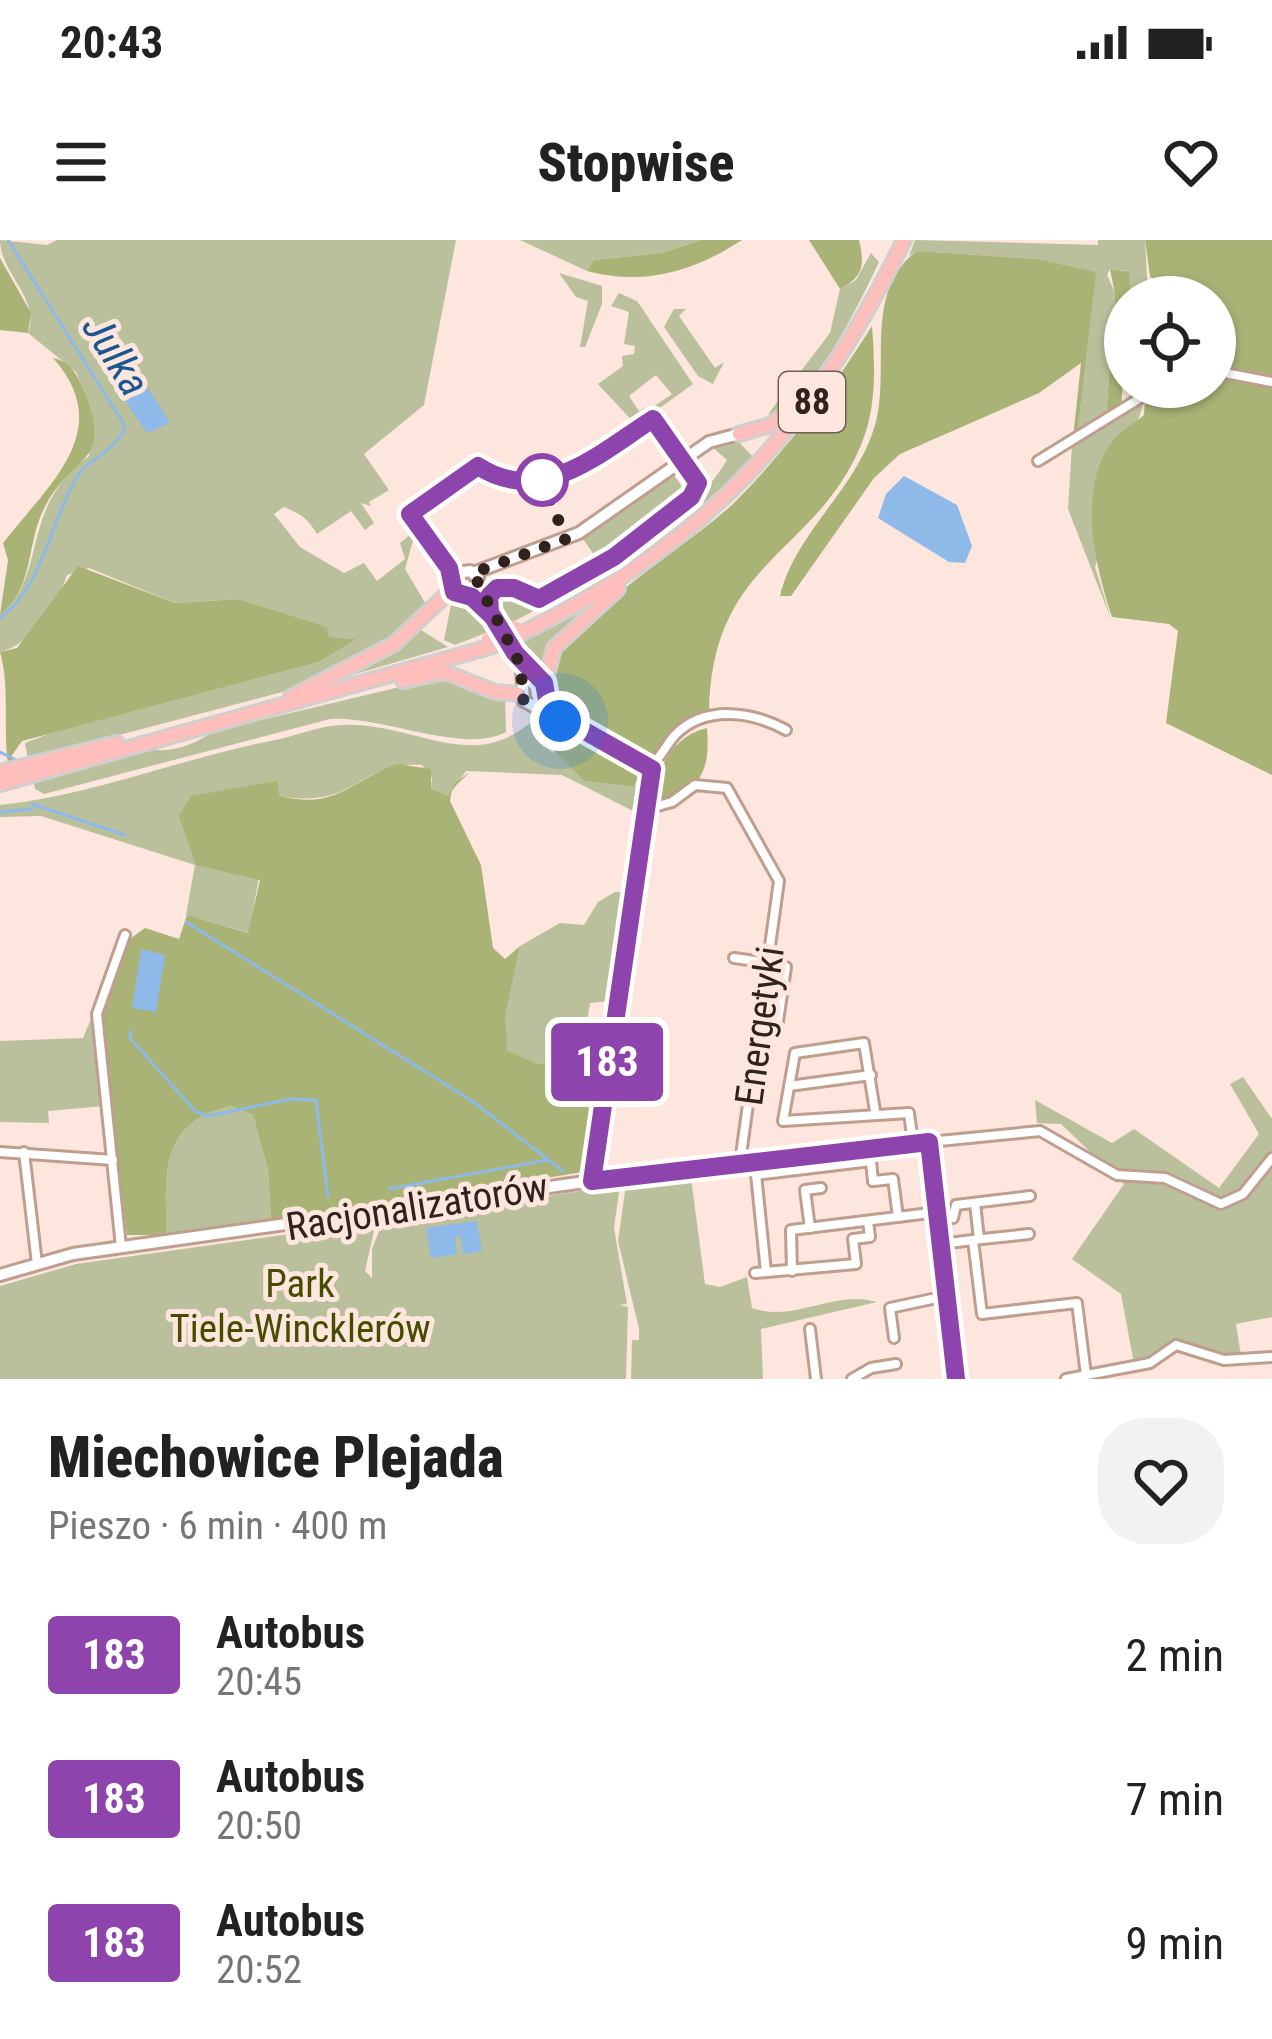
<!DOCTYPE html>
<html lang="pl">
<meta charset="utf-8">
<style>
:root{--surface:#fff;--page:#f2f2f2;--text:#222;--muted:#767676}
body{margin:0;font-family:"Roboto Condensed",sans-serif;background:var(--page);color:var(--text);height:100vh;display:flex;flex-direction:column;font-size:45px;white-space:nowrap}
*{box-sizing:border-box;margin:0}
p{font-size:39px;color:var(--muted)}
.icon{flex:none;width:66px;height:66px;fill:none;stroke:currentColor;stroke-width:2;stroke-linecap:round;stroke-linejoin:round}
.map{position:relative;height:1139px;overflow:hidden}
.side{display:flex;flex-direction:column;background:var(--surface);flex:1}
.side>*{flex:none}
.badge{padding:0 24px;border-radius:9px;font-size:42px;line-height:78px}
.controls{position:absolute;left:1104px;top:36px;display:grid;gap:24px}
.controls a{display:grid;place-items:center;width:132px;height:132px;border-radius:50%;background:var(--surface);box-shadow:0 3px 9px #0004;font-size:60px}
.you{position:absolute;width:60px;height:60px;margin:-30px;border:9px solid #fff;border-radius:50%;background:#1a73e8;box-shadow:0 0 0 18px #1a73e833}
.map>.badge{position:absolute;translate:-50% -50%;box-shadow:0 0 0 6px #fff}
.round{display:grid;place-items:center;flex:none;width:126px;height:126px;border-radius:48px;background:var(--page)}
.headline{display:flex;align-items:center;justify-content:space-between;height:204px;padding:0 48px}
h1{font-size:57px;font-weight:800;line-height:90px}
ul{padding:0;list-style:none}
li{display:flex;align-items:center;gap:36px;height:144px;padding:0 48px}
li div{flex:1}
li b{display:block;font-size:45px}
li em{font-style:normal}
li .badge{min-width:132px;font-weight:700;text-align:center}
.status{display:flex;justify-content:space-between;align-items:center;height:84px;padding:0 60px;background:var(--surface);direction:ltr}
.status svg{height:33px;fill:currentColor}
header{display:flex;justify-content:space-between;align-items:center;height:156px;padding:0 48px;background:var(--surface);font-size:54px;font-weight:800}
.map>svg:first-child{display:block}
</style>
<div class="status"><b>20:43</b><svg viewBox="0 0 49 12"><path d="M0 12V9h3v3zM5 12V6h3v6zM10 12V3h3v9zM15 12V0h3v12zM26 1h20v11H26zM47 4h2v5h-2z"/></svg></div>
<header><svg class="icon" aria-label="menu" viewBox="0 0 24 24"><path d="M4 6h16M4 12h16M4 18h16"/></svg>Stopwise<svg class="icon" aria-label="heart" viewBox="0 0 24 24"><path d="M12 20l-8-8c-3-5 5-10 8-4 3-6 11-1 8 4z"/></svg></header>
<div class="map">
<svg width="1272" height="1139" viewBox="0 0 1272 1139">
<rect width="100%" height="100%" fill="#fde6dd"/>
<!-- green -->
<g fill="#b9c09b">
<path d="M0,0L47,5L57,0H456L424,165L364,214L389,250L369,262L371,266L361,263L374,283L365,290L351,271L317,294C308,279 301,274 284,267L274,274L300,307L344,333L364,323L377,341L405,319L400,303L416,290L405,329L427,366L397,397L290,450L28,519L25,503L51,493L319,422L355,399L329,397L326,387L239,359L175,363L89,328L67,335C57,365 31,405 0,412V375C49,335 18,268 89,216L84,153L76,132L28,93C41,59 0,33 0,0Z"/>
<path d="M520,0H701L662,13L594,20L587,31Z"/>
<path d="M915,0L1098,5V0H1145L1148,57H1129L1125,31L1110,29L1107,35L1115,53L1106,178L1077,197L1095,32L1038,19L917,11L909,16Z"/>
<path d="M871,13L879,22C852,79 820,143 770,182L769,173L830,93L840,49L856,40Z"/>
<path d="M559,33L602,46V64L585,107H580L588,61L576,57Z"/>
<path d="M619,53L637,61L693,144L653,173L650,169L672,154L656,135L629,156L639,171L646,167L650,174L636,185L598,144L623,126L622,116L634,114L635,106L624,104L629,72L611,66Z"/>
<path d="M674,69H686L679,76L715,128L724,122L713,144L698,136L664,87Z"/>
<path d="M1145,157L1095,327L1111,379L1068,269L1072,205Z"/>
<path d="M735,198L752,216L714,256L643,304L635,318L503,387L490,361L495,352L506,348L540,362C600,328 693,280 727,220L712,207L691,221L693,226L688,222L711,206Z"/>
<path d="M672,233L689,256L599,322L581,296Z"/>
<path d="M452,360L483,370L496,389L455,405L444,400Z"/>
<path d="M597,361L548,410L539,429L532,430L513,403Z"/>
<path d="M418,388L448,407L345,437L347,433Z"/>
<path d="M446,436L505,455L506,492C464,515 381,475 330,479L44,554L35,549L33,540L148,508C166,515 198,504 211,492Z"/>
<path d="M531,482L556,493L543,494L550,511L568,518L584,541L634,547L639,541L635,572L562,535L466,531L448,557L431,550L432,538L422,525C355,522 357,570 280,556L276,541L249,693L186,675L195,625L41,576L0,577V565C93,555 179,519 270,501C294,497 316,486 342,485C415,482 470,534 531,482Z"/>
<path d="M615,652H623L610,761L590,763L582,812L600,819L536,824L507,810L504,775L520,706L560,683L584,685L598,662Z"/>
<path d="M91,779L104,866L48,871L49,883L0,882V801L83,798Z"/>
<path d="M1243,837L1272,879V1077L1236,1084L1241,1116L1169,1103L1149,1121L1134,1124L1121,1054L1072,1019L1124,944L1061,884L1037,883L1035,860L1112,903L1134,889L1219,948L1259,894L1230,844Z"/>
<path d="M232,866L253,875L268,930L271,982L166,995C167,938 156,882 232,866Z"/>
<path d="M691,938L705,1044L720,1047L747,1037L752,1068C795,1083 835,1049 877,1062L761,1089L763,1139H631L632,1100H639V1089L618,1001L626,944Z"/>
<path d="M620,945L614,988L627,1064L619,1065L628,1067L626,1139H0V1046L76,1024L376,982L365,1031L372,1038V1009L383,981Z"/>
</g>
<!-- forest -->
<g fill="#a9b376">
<path d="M701,0H742C693,32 644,46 587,31L594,20L662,13Z"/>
<path d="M809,0H859C865,26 863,37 840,49Z"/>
<path d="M1145,0H1272V140C1248,136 1230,137 1215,117V57H1168L1150,36Z"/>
<path d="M917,11L1038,19L1096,32L1077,197L1073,198L1081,123L1039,153L900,214L874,238L791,356H780C796,289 862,246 877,177C889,123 864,50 917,11Z"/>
<path d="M0,18L31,73L28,93L0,90Z"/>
<path d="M1110,29L1129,32L1130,42L1121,168L1106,178L1115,54Z"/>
<path d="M872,86C875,126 877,167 861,205C814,317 711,319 709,473L678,485L649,520L568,480C564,464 551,442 556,427C573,372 694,303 737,260C788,208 833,148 872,86Z"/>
<path d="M53,118C71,122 76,133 83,149C117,229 68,211 41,275C26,312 33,348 0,375L8,320L3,303C49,244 117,190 53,118Z"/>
<path d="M1215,133L1272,146V535L1166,483L1178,391L1169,384L1112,377C1095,326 1076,247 1114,199C1122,190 1135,183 1144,175L1145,157L1161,147H1215Z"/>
<path d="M78,326L175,363L239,359L327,387L329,397L356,399L319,422L22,501L10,518L15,522L8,524C3,486 10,447 0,412L17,408Z"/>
<path d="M707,488C711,540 696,550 650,569C655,534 669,497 707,488Z"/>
<path d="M556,493L642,528L634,547L584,541C570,523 551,513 541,494Z"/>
<path d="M397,524L431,529V549L448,556L455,543L471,531L452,549L450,561L481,625L493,708L505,719L520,706L505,775L507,810L537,824L600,819L583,932L271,982L268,930L253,875L232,866C156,882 167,938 166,995H127L99,779L127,701L145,688L179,699L187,675L248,693L260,640L196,625L179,576L191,556L277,541L280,556C338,570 349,541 397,524Z"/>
</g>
<!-- water -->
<g fill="#8eb9e9">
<path d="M112,90L170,183L147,193L88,105Z"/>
<path d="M904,236L957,265L972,306L965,323L949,322L878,278L886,254Z"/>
<path d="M141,709L165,715L156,772L132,768Z"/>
<path d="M477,981L482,1011L463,1014L461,997H455L457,1014L431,1018L426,988Z"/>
</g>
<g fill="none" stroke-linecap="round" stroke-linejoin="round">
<!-- stream -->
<g stroke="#8eb9e9" stroke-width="3">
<path d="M0,378C44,345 48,288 75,240C87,218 117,212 125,186L8,0"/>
<path d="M0,512L20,522"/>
<path d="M32,564L125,595"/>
<path d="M0,572L33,569"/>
<path d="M186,682L472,861L563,931"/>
<path d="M131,791L130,798L195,871L208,876L291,859L316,860L328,957"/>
<path d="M389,949L547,920"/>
</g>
<!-- street casing -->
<g stroke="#c09e8f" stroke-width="14">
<g id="street">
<path d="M1215,131L1272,142"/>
<path d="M1038,221L1158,147"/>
<path d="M651,526C661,517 666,505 675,495C706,464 753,472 786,490"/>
<path d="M647,569L672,562L695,545L727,548L779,641L740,922"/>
<path d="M734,718L770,723"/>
<path d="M761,785L777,788L786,727L770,725"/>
<path d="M789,846L871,835"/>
<path d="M875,871L864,803L795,813L783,881L909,873L913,903"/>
<path d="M929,902L1040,891L1117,935L1165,938L1221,964L1243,954L1272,918"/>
<path d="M0,912L113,920"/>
<path d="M24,912L37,1024"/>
<path d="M756,934L766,1032"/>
<path d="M756,935L871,921L873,941"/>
<path d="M873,941L893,939L898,977"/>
<path d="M975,963L979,999"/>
<path d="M953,978L956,965L1030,956"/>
<path d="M810,988L805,950L821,948"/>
<path d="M1029,994L973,1000L982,1074L1077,1063L1086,1135"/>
<path d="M941,1004L973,1000"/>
<path d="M121,1007L97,774L125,695"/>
<path d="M792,1031L791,990L938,972"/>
<path d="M755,1033L856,1024L853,999L870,997L868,981"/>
<path d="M810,1089L816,1139"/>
<path d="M894,1098L890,1068L946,1056"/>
<path d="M852,1139L871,1128L896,1124"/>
<path d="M1066,1139L1150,1123L1176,1105L1224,1120L1272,1117"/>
</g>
</g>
<!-- secondary casing -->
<g stroke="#c09e8f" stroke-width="16">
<g id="secondary">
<path d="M473,333L579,293L709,202L739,194"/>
<path d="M479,349L522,428L524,461L652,529L592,941"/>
<path d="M472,357L478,338L470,331L457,333L454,352L472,357L484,368"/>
<path d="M522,421L545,443L557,474"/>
<path d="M0,1035L73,1014L592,941L929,902L956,1139"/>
</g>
</g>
<!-- primary casing -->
<g stroke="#d1cfcd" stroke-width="18">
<g id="primary">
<path d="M739,194L770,185L804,161"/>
<path d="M520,394C707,304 814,186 904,0"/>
<path d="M403,441L445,432L495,452L519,454"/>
<path d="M545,443L554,408L618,349"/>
<path d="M291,457L394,404L452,349"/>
<path d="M0,532L117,503"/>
<path d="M0,544L493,406"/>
</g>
</g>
<!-- street -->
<use href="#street" stroke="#fff" stroke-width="8"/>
<!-- secondary -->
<use href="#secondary" stroke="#fff" stroke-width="10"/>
<!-- primary -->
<use href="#primary" stroke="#fdbebc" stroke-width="12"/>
<!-- primary-bridge casing -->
<g stroke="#d1cfcd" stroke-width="18" stroke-linecap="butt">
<path id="primary-bridge" d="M488,399L516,388"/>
</g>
<!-- primary-bridge -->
<use href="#primary-bridge" stroke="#fdbebc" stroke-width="12"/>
</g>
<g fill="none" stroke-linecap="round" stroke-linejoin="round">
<!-- line casing -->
<g stroke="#fff" stroke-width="27">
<path id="line" d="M490,371L489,356L497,348H514L539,359L614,317L691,257L698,243L653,179C601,212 542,268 478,226L410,274L449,328L454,352L472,357L493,377L515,413L544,443L547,460L560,477L652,529L592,941L929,902L956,1139"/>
</g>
<!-- line -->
<use href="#line" stroke="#8e44ad" stroke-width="18"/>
<!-- walk -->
<path stroke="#30231d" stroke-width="12" stroke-dasharray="0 21.6" d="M542,240L566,299L473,333L522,428L521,458L560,481"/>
</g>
<!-- markers -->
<circle fill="#fff" stroke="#8e44ad" stroke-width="6" cx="542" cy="240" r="24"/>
<g text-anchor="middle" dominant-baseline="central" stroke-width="10" stroke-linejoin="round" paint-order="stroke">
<!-- shield labels -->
<rect fill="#fde6dd" stroke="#6e5e57" stroke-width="3" x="779" y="132" width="66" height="60" rx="9"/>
<g font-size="36" font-weight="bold" fill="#30231d">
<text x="812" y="162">88</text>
</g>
<!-- street labels -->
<g font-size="39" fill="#30231d" stroke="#fde6dd">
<text transform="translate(760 786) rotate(-82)">Energetyki</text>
<text transform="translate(417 967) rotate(-9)">Racjonalizatorów</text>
</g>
<!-- park labels -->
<g font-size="39" fill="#454d01" stroke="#fde6dd">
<text x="300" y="1044">Park<tspan x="300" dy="45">Tiele-Wincklerów</tspan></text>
</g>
<!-- water labels -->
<g font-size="42" font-style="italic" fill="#1c5792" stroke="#fde6dd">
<text transform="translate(116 115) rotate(58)">Julka</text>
</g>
</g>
</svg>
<div class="controls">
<a><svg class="icon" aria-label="locate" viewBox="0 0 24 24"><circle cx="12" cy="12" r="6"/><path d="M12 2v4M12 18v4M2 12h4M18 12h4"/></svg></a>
</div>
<div class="you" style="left:560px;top:481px"></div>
<b class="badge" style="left:607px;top:822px;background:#8e44ad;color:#fff">183</b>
</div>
<section class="side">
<div class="headline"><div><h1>Miechowice Plejada</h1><p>Pieszo · 6 min · 400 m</p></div><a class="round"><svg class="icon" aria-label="heart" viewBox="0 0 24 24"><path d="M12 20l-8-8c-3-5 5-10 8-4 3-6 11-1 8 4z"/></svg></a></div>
<ul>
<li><span class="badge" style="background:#8e44ad;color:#fff">183</span><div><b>Autobus</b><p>20:45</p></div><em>2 min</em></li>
<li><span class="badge" style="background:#8e44ad;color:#fff">183</span><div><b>Autobus</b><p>20:50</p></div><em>7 min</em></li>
<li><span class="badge" style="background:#8e44ad;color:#fff">183</span><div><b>Autobus</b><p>20:52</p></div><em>9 min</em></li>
</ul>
</section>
